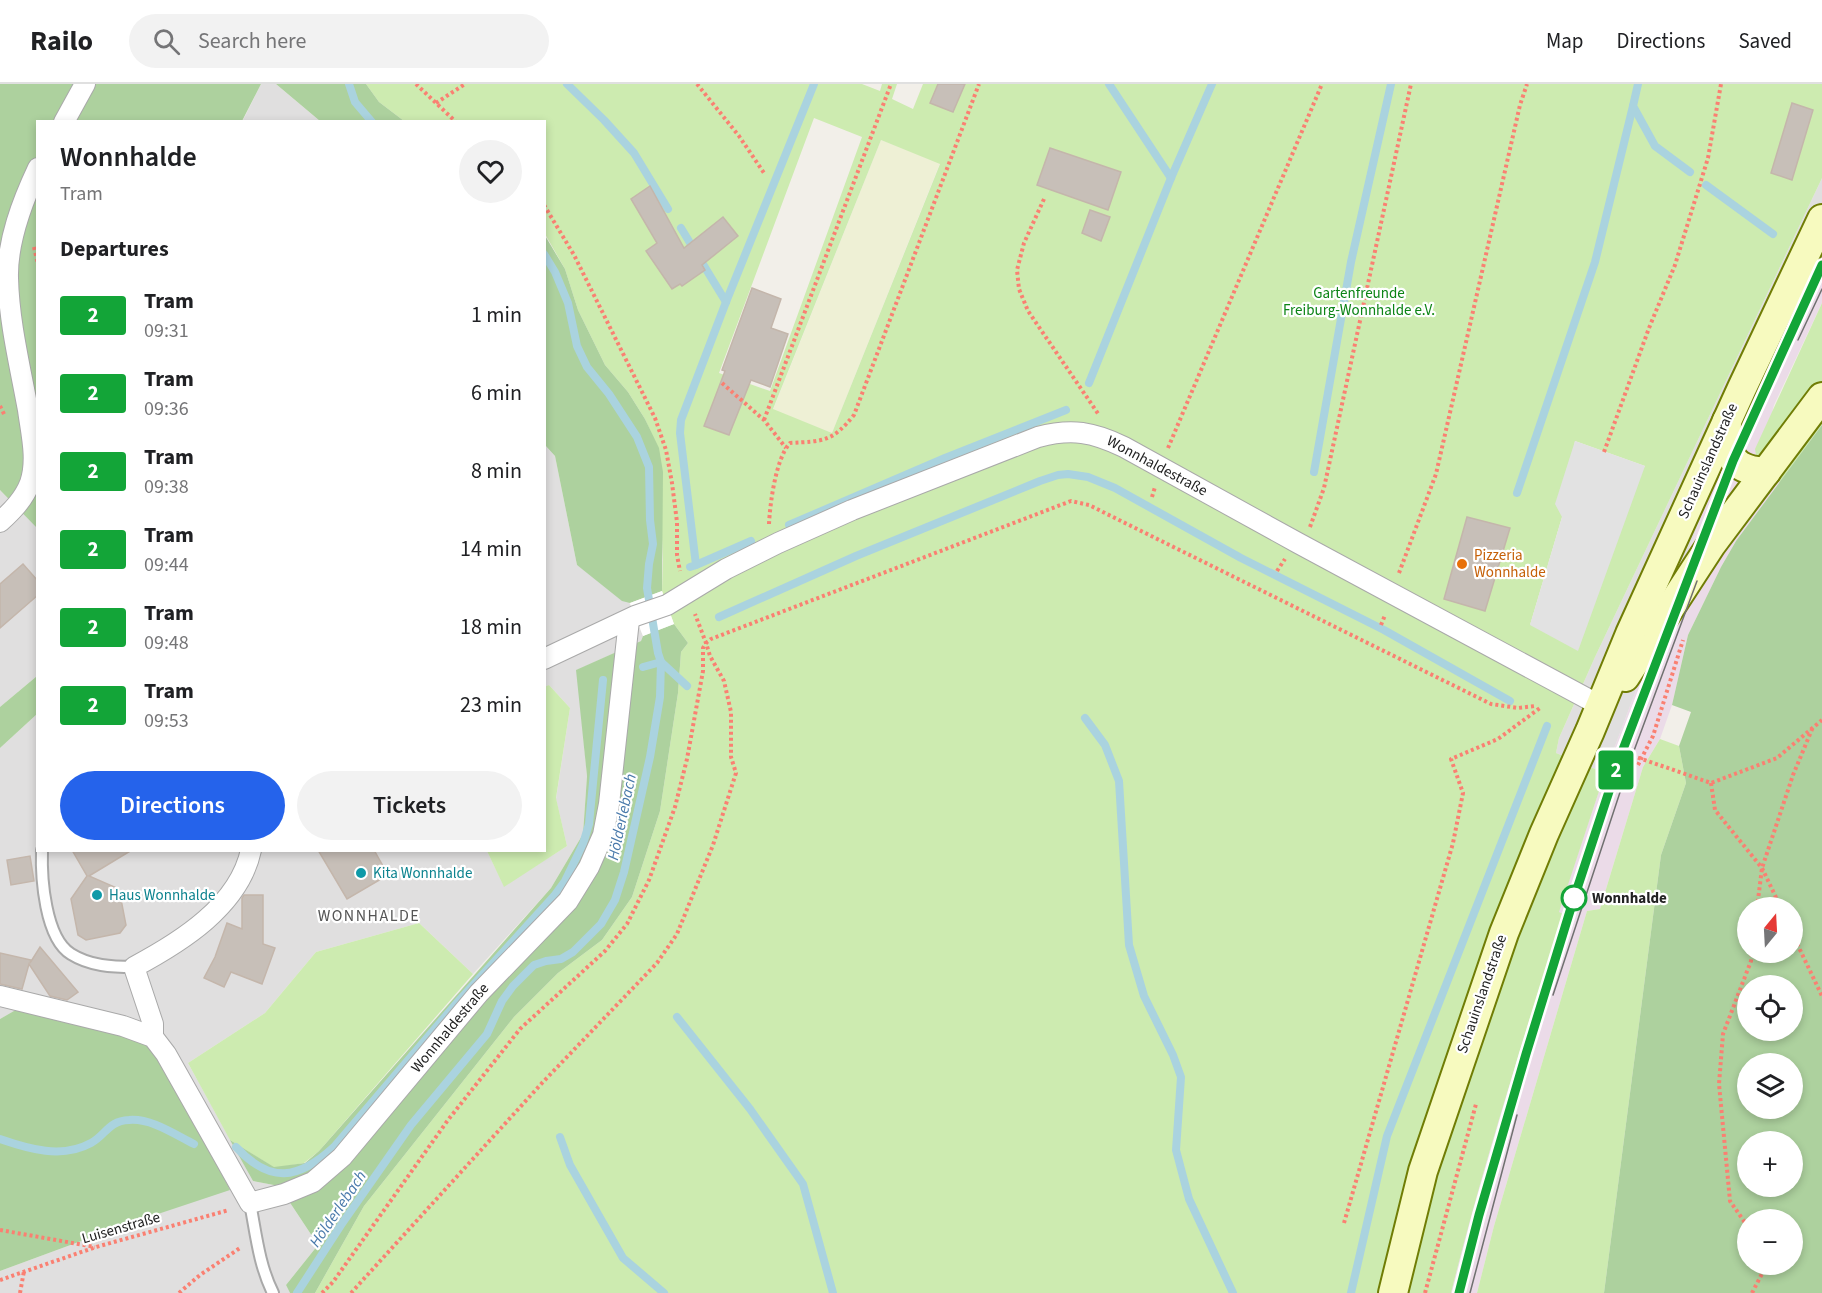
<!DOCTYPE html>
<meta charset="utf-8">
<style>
:root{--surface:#fff;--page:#f2f2f2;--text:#202124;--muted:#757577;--line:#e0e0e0;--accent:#2563eb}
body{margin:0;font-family:"Source Sans 3",sans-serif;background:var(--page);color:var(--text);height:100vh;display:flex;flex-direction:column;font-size:22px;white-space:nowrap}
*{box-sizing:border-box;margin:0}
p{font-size:20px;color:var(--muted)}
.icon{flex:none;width:33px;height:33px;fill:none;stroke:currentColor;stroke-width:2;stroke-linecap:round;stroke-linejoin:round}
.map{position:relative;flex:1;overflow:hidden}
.panel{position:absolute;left:36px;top:36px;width:510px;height:732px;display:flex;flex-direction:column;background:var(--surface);border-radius:0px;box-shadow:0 3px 9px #0003}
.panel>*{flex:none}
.badge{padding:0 12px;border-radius:4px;font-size:21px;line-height:39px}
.needle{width:39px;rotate:18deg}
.fabs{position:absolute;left:1737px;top:813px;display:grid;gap:12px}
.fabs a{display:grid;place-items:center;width:66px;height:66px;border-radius:50%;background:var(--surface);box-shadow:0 3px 9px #0003;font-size:30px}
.map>.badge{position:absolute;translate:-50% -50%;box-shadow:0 0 0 3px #fff}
h2{padding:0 24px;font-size:22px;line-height:54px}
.round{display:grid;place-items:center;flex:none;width:63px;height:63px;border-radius:32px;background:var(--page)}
.headline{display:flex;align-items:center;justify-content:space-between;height:102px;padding:0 24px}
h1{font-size:28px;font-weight:600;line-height:45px}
.primary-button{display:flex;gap:12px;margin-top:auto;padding:12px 24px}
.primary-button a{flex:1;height:69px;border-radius:36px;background:var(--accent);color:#fff;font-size:24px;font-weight:600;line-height:69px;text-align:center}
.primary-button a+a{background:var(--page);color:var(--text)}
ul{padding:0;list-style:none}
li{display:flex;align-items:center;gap:18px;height:78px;padding:0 24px}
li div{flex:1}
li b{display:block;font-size:22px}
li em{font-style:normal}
li .badge{min-width:66px;font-weight:700;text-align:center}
header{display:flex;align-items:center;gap:36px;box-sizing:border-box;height:84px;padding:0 30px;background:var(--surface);border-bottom:2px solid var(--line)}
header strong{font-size:28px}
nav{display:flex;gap:33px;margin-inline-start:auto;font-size:21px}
.search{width:420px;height:54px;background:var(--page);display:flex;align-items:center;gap:15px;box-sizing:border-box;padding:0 21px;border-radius:33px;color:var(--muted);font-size:22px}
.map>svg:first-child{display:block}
</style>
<header>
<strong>Railo</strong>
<div class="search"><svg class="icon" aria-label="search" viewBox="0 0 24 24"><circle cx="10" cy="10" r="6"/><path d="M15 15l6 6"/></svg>Search here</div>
<nav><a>Map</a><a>Directions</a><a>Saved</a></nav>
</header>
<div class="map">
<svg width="1822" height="1209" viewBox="0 0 1822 1209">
<rect width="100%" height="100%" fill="#f2efe9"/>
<!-- residential -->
<g fill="#e0dfdf">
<path d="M261,0H276L320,37L242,38Z"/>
<path d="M1822,94V165L1718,388L1605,689L1556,669L1559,654L1595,573Z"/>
<path d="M545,361L555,372L577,481L629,518L643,552L641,557L577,586L587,692L583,750L551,804L473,890L419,839L316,868L265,929L188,979L253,1097L279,1102L318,1161L286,1201L290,1209H0V1187L122,1142L230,1105L15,927L0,935V664L37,630L38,766L487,767L504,802L567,762L556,715L570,624L549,601L545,603Z"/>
<path d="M0,406L38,444L37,592L0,623Z"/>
</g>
<!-- industrial -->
<path fill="#ebdbe8" d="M1822,165V219L1774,321L1761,372L1780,398L1736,457L1721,483L1688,551L1672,621L1660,655L1643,683L1600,825L1587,827L1494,1142L1477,1209H1451L1470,1134L1517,973L1562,830L1558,829L1606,686L1718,388Z"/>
<!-- farmland -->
<path fill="#eef0d5" d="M881,56L940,79L832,349L773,326Z"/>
<!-- grass -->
<g fill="#cdebb0" fill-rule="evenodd">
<path d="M366,0H862L880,7L882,0H897L892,15L913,25L923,0H1822V94L1595,573L1559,654L1556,669L1605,689L1559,828L1563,830C1523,956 1483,1081 1451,1209H315L364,1122L514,933L558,889L602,856L632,813L660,727L678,609L681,568L688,559L674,540L662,507L663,476L658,364L645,335L628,308L605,281L578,226L565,185L545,150L544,38L404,37L379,18ZM814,34L862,53L770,307L719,289ZM881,56L940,80L832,349L773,325ZM1575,357L1645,382L1530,541L1562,433Z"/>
<path d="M1822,219V341L1780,398L1761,372L1756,371L1755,365Z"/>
<path d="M549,601L570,624L556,714L567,762L504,803L487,767L544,766V603Z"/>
<path d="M1660,655L1679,662L1686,699L1661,771L1604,1209H1477L1494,1142L1587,827L1600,825L1643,683Z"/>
<path d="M419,839L473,890L319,1067L304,1079L275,1084L230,1056L188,979L265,929L316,868Z"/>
</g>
<!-- forest -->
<g fill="#add19e" fill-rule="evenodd">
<path d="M0,0H261L242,37L38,38L37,444L0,406Z"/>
<path d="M276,0H366L379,18L404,37H320Z"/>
<path d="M544,150L565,185L578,226L605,281L628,308L645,335L659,364L663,388L662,507L630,519L622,517L577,481L555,372L545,361Z"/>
<path d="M1822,341V1209H1604L1661,771L1686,699L1679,662L1691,628L1672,621L1688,551L1721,483L1736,457ZM1748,824H1792V868H1748ZM1748,902H1792V946H1748ZM1748,980H1792V1024H1748ZM1748,1058H1792V1102H1748ZM1748,1136H1792V1180H1748Z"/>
<path d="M674,540L688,559L681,568L678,609L660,727L632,813L602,856L558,889L514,933L364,1122L315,1209H290L286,1201L318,1161L279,1102L253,1097L230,1056L274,1083L305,1079L319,1067L551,804L583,750L587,692L576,586L641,557L643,552Z"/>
<path d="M37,592V630L0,664V623Z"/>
<path d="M14,927H33L134,954L160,969L176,994L230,1106L122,1142L0,1187V935Z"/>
</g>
<!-- parking -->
<path fill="#e2e2e2" d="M1575,357L1645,382L1578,567L1530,541L1562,433L1555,420Z"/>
<!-- pier -->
<path fill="#fff" d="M662,507L674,540L643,552L630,519Z"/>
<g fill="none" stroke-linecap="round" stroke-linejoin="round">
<!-- stream -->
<g stroke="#aad3df" stroke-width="8">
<path d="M349,0L355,18L372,38"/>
<path d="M567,0L604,36L634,69L668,125"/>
<path d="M1109,0L1171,94"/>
<path d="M1638,0L1633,22L1655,62L1690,88"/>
<path d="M1706,101L1773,150"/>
<path d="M681,144L726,218"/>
<path d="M1089,299L1171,94L1212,0"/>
<path d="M1314,388L1351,178L1391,0"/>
<path d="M1517,409L1595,178L1633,22"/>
<path d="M789,441L945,374L1066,326"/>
<path d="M696,481L751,457"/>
<path d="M690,483L696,481L680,349L681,336L726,218L814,0"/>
<path d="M719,533L856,472L1040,397L1058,391L1068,390L1088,393L1115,404L1241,474L1384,546L1510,617"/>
<path d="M643,583L661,578L687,602"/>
<path d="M1085,634L1105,661L1119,697L1129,861L1144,912L1173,971L1181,993L1176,1066L1189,1115L1233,1209"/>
<path d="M677,933L750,1025L803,1100L833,1209"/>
<path d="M560,1053L570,1081L623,1174L664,1209"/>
<path d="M0,1055C29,1065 62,1075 91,1059C106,1051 108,1037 129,1036C151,1034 174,1050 194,1060"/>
<path d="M236,1063C270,1100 298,1096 334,1063L455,921L554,812L565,797L583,760L589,740L603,596"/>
<path d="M297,1209L341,1141L411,1041L487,950L502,917L513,902L534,881L546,877L561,875L573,868L601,840L615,816L624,788L650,673L660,613L661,578L658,569L647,504L649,480L653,460L650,436L649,383L637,353L609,310L587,283L577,262L568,219L555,188L544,170"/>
<path d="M1351,1209L1387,1052L1547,642"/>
</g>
</g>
<!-- building -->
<g fill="#c7bfb8" stroke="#c4b6ab" stroke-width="1.5">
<path d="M938,0H965L953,28L930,19Z"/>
<path d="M1792,19L1813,26L1792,96L1771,89Z"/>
<path d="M1050,64L1121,88L1108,126L1037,101Z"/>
<path d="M650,102L684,164L723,133L738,152L702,181L705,186L682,202L680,200L672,205L646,167L657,159L631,115Z"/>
<path d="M1090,126L1110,133L1101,157L1082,149Z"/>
<path d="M752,204L781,215L771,244L788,250L770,303L751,296L729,351L704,342L725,287L722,286Z"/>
<path d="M1467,433L1510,444L1485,527L1444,515Z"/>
<path d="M23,480L38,497V511L0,544V500Z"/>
<path d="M72,766H132L89,792L119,805L126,841L120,849L86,856L78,851L71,815L87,792Z"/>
<path d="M318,766H374L388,791L347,815Z"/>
<path d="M30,772L34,797L11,801L7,776Z"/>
<path d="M244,811H263V860L275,864L262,900L231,888L224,903L204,894L215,873L227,839L242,845V814Z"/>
<path d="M40,863L78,908L67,916L50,912L29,880L22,905L0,900V869L31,876L30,879Z"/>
</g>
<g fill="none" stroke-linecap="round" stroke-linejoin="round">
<!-- service casing -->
<g stroke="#a9a9a9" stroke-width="14">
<g id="service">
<path d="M42,766C41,794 45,854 71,870C90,882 112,883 134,883"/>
<path d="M250,1119C256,1150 259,1181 273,1209"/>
</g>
</g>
<!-- minor casing -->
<g stroke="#a9a9a9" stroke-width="22">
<g id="minor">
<path d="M64,38L85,0"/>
<path d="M0,438C12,427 24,415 30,399C38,376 31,349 28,326C20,282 9,238 8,194C7,157 22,118 38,84"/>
<path d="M544,575L635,532L667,521L726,485L778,459L852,426L1038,353C1072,344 1093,348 1124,363L1298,459L1601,622"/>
<path d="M0,912L123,942L153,953L166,970L250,1119L284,1110L313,1098L342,1073L479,909L568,817L589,783L603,751L609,720L629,536"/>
<path d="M153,953V940L134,883C181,858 239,822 251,766"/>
</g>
</g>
<!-- secondary casing -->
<g stroke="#707d05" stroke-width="32">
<g id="secondary">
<path d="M1727,337C1726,370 1730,386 1766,388"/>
<path d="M1625,593L1711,461L1822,313"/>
<path d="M1393,1209L1423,1087L1504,849L1544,750L1590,647L1630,550L1742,304L1822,135"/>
</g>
</g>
<!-- path -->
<g stroke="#fa8072" stroke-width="4" stroke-dasharray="3 3" stroke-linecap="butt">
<path d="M416,0L456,38"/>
<path d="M697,0L739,52L764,89"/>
<path d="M436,19L465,0"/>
<path d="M1044,115L1024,159L1017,186L1019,205L1028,227L1099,331"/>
<path d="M544,121L574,171L655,334L666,366L672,399L677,438V471L680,487"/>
<path d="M34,163L38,180"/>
<path d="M722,299L764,336L786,364"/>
<path d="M0,322L5,332"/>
<path d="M764,336L891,0"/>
<path d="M1168,364L1322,0"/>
<path d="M1604,368L1649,244L1675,181L1708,74L1721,0"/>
<path d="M1152,413L1155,403"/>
<path d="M769,440C770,419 776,374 790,359C824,357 832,358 854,331L979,0"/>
<path d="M1310,443L1324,404L1411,0"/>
<path d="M1277,487L1285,475"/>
<path d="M1399,489L1436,390L1520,21L1527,0"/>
<path d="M1381,541L1385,531"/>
<path d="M1607,675L1616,666L1711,699L1777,674L1822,636"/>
<path d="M1638,681L1653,652L1683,556"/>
<path d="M1608,686L1611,672"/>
<path d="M1711,699L1715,726L1762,784L1781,824"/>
<path d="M1757,824L1762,784L1793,691L1813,643"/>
<path d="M1792,849L1822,912"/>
<path d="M1344,1139L1453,759L1463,709L1451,675L1498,655L1540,624"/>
<path d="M1748,1143L1730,1117L1719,1000L1723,950L1751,877L1752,868"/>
<path d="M0,1146L95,1163"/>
<path d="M0,1196L96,1163L229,1126"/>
<path d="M20,1209L24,1187"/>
<path d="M179,1209L200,1191L240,1164"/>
<path d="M322,1209L333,1198L448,1036L520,945L605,867L627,840L649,796L675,723L687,675L703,587V564L706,559L695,530"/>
<path d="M351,1209L542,999L657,879L677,850L713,761L736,689L731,673V628L724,597L710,572L706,559L711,555L1071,417L1089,421L1127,440L1491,620L1518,624L1535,622"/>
<path d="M1425,1209L1476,1020"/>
<path d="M1752,1209L1767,1180"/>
</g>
<!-- service -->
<use href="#service" stroke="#fff" stroke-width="10"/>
<!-- minor -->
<use href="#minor" stroke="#fff" stroke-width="20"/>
<!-- secondary -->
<use href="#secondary" stroke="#f7fabf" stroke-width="28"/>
<!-- tram -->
<g stroke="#707070" stroke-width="1.5">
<path d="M1798,256L1822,205"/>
<path d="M1553,911L1632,672L1697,497"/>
<path d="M1459,1209L1479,1131L1526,970L1574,814L1622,668L1733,377L1822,181"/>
<path d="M1470,1209L1517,1031"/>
</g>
</g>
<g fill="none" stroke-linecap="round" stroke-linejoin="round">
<!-- line casing -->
<g stroke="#fff" stroke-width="14">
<path id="line" d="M1459,1209L1479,1131L1526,970L1574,814L1622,668L1733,377L1822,181"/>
</g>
<!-- line -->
<use href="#line" stroke="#13a538" stroke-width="9"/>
</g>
<!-- markers -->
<circle fill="#e8710a" stroke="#fff" stroke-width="2" cx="1462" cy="480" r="6"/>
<g fill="#0f9aa8" stroke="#fff" stroke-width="2">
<circle cx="361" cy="789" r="6"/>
<circle cx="97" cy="811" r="6"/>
</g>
<circle fill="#fff" stroke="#13a538" stroke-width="3" cx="1574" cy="814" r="12"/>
<g text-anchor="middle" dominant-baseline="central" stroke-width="4.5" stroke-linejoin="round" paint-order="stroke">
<!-- park labels -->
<g font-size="15" fill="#0c8416" stroke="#fff">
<text x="1359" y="209">Gartenfreunde<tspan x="1359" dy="17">Freiburg-Wonnhalde e.V.</tspan></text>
</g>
<!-- street labels -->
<g font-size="15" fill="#222" stroke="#fff">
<text transform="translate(1708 377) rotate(-66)">Schauinslandstraße</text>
<text transform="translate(1157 382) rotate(28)">Wonnhaldestraße</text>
<text transform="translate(1482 910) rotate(-71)">Schauinslandstraße</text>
<text transform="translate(450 944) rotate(-50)">Wonnhaldestraße</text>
<text transform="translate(121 1144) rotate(-16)">Luisenstraße</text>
</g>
<!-- food labels -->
<g font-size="15" fill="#c56008" stroke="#fff" text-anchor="start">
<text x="1474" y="471">Pizzeria<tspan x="1474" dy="17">Wonnhalde</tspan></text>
</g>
<!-- culture labels -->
<g font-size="15" fill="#0d838f" stroke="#fff" text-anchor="start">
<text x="373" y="789">Kita Wonnhalde</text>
<text x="109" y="811">Haus Wonnhalde</text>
</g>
<!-- stop labels -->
<g font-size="15" font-weight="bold" fill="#222" stroke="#fff" text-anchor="start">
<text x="1592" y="814">Wonnhalde</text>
</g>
<!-- water labels -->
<g font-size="16" font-style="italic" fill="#4a7aab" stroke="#fff">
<text transform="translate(622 733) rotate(-78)">Hölderlebach</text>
<text transform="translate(338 1125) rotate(-56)">Hölderlebach</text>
</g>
<!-- neighbourhood labels -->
<g font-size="16" letter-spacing="1.5" fill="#555" stroke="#fff">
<text x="369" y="832">WONNHALDE</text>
</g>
</g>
</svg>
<div class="fabs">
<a><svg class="needle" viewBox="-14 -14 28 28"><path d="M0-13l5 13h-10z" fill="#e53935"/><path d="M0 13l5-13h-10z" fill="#757577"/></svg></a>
<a><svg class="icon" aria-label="locate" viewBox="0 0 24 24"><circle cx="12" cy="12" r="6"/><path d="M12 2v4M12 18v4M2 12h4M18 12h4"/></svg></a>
<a><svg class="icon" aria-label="layers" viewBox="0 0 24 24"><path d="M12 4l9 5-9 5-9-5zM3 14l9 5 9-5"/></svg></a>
<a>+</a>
<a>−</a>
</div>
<b class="badge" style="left:1616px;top:686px;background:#13a538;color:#fff">2</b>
<section class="panel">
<div class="headline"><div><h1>Wonnhalde</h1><p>Tram</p></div><a class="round"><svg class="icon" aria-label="heart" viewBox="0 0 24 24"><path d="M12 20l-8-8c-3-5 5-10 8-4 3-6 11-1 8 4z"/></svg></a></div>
<h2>Departures</h2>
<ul>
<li><span class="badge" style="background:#13a538;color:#fff">2</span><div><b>Tram</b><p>09:31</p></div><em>1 min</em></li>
<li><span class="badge" style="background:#13a538;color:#fff">2</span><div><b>Tram</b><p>09:36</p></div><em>6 min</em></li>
<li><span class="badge" style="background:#13a538;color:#fff">2</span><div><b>Tram</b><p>09:38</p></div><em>8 min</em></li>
<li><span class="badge" style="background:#13a538;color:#fff">2</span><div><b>Tram</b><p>09:44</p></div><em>14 min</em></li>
<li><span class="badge" style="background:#13a538;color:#fff">2</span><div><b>Tram</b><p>09:48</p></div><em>18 min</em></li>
<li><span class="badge" style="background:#13a538;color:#fff">2</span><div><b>Tram</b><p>09:53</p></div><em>23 min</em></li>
</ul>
<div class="primary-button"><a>Directions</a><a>Tickets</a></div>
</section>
</div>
